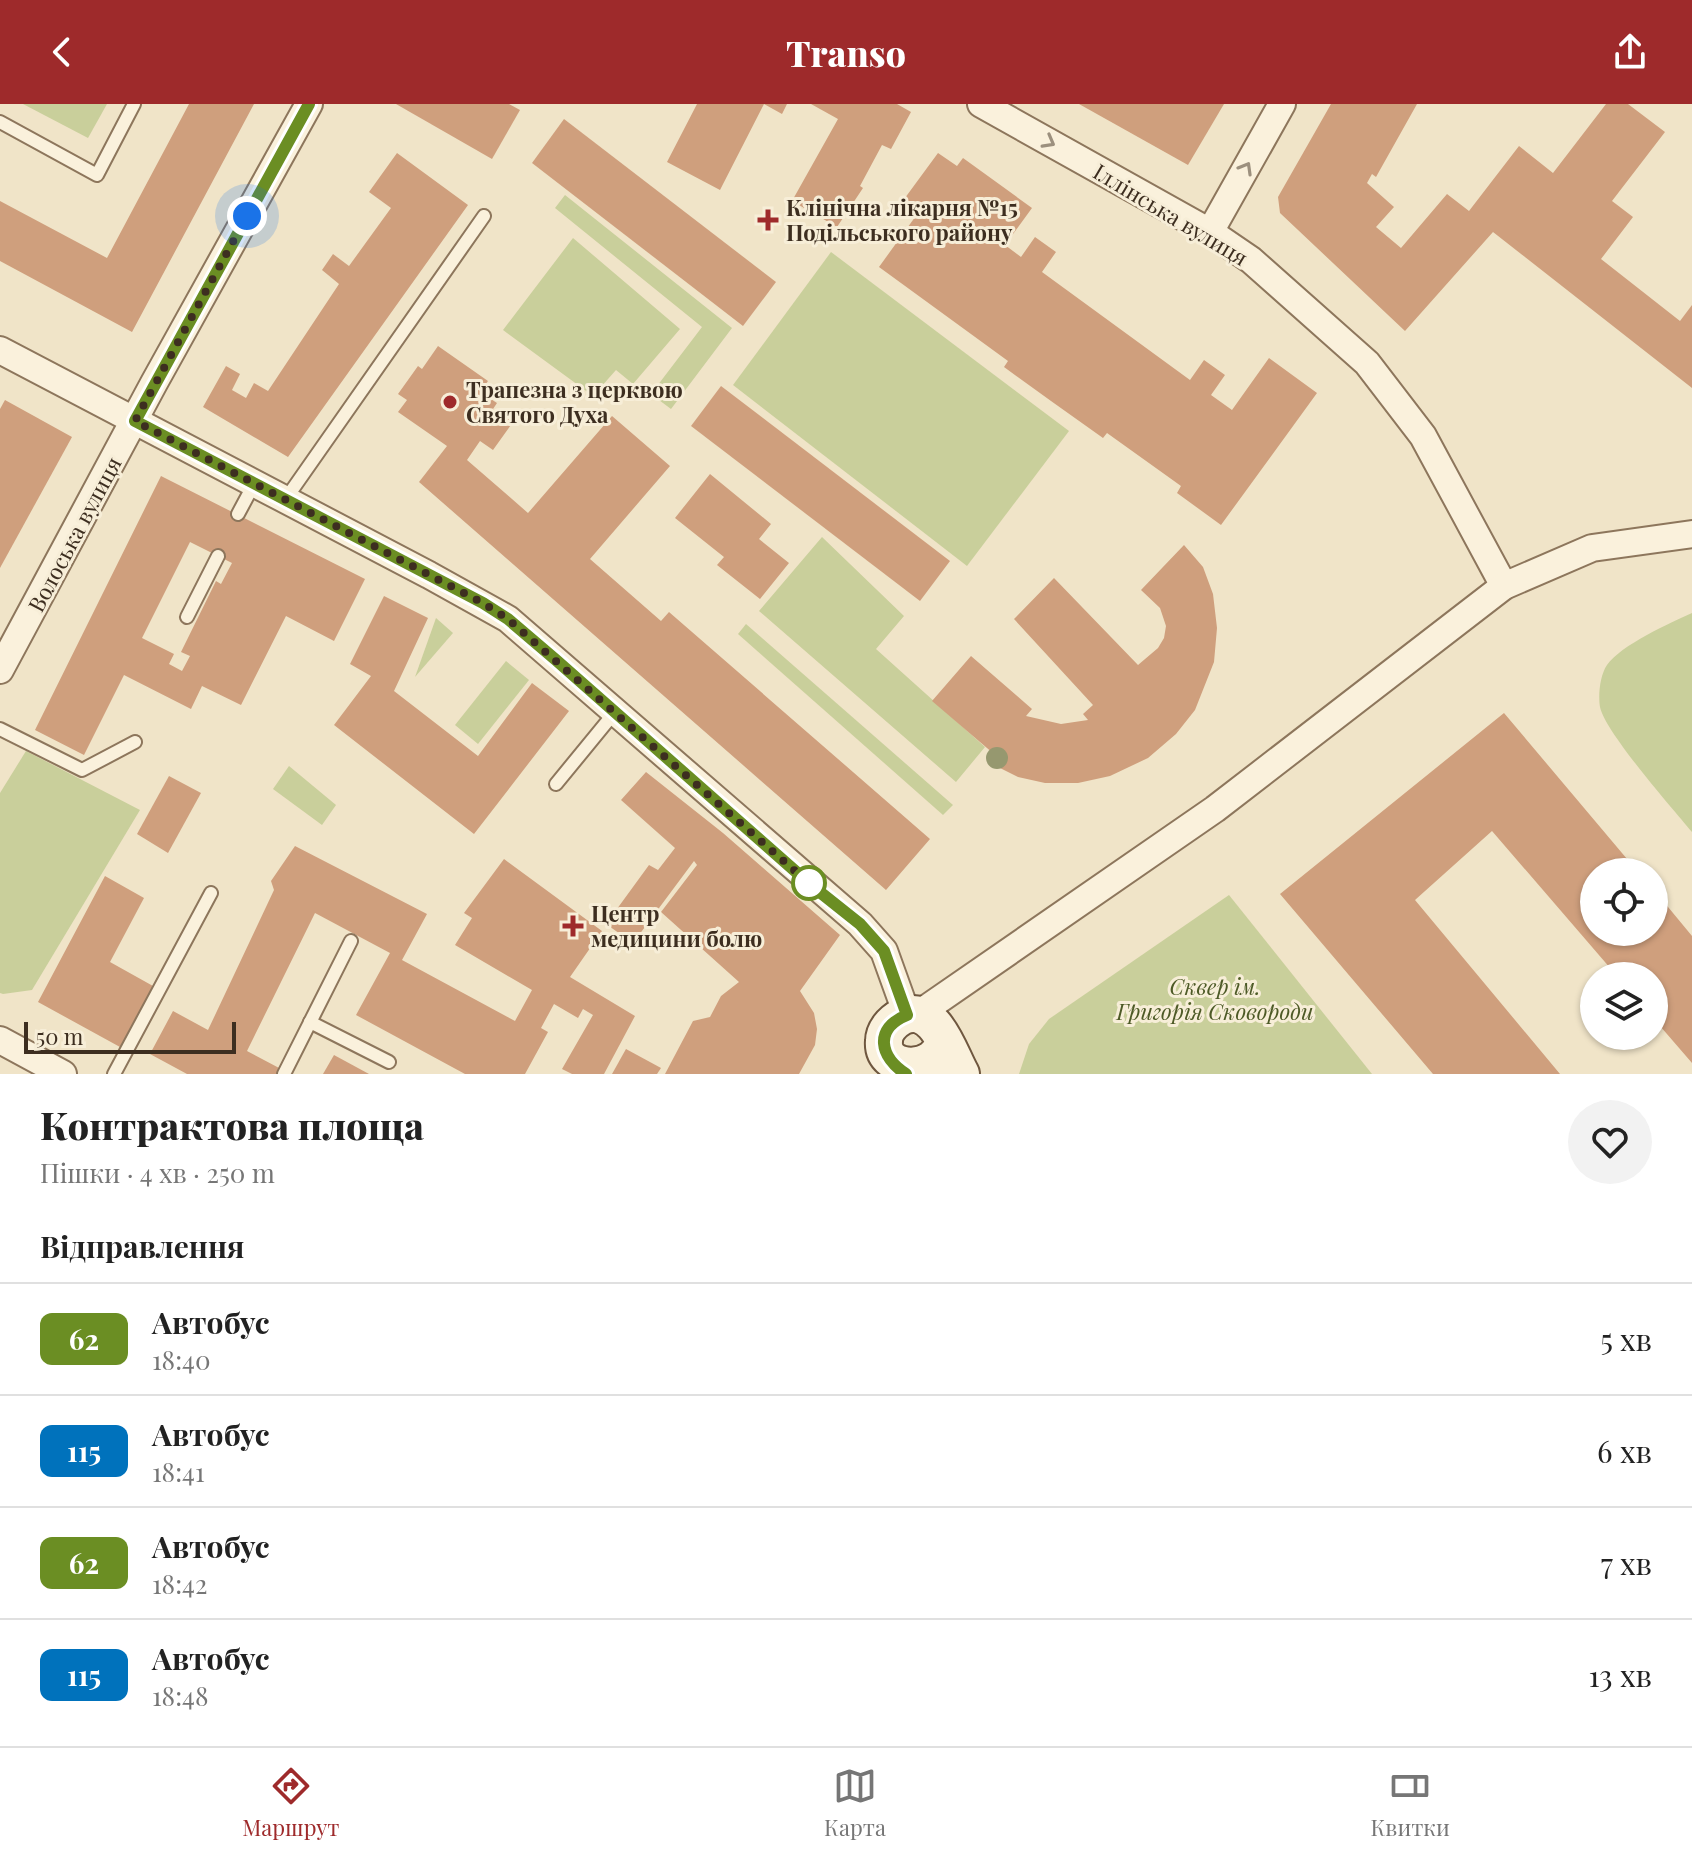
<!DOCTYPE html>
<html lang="uk">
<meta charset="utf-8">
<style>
:root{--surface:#fff;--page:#f2f2f2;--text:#222;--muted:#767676;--line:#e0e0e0;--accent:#9e2a2b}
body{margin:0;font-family:"Playfair Display",serif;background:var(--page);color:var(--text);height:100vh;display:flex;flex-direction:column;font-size:30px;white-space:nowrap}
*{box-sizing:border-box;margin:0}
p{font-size:26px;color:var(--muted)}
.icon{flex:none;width:44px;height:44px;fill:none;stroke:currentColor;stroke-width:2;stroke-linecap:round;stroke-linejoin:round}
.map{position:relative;height:970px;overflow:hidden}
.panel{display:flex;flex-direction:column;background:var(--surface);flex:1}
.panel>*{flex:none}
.badge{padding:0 16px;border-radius:12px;font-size:28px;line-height:52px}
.tools{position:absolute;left:1580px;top:754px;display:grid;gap:16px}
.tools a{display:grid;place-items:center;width:88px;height:88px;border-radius:50%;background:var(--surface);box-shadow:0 2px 6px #0004;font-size:40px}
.scale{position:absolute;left:24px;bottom:20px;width:212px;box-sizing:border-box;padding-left:8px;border:4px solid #3d2e20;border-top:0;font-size:22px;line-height:28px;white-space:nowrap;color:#3d2e20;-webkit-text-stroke:6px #f7eed8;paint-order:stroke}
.you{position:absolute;width:40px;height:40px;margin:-20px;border:6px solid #fff;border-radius:50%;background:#1a73e8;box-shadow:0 0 0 12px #1a73e833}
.map>.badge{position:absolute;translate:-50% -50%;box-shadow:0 0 0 4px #fff}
h2{padding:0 40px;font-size:30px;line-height:72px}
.round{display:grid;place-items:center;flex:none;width:84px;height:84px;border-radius:42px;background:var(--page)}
.overview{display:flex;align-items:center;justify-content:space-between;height:136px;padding:0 40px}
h1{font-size:38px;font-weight:800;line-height:60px}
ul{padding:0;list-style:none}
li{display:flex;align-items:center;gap:24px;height:112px;padding:0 40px;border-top:2px solid var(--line)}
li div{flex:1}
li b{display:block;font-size:30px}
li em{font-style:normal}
li .badge{min-width:88px;font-weight:700;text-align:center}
header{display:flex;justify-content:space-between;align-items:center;height:104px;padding:0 40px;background:var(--accent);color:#fff;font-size:36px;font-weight:800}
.dock{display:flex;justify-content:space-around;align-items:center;height:112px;border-top:2px solid var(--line);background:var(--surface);font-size:22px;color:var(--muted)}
.dock a{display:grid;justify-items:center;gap:4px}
.dock .on{color:var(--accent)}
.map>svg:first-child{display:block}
</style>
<header><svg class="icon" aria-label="back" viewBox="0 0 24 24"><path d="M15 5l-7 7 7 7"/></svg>Transo<svg class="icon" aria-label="share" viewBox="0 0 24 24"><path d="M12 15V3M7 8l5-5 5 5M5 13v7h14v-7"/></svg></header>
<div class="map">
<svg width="1692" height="970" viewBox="0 0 1692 970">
<rect width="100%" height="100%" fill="#f0e4c8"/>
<!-- green -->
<g fill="#c9cf9b">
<path d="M23,0H107L88,34Z"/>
<path d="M565,91L732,224L671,305L651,290L702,223L555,104Z"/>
<path d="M573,134L680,225L633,280L616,266L593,292L503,226Z"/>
<path d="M831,148L1069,327L967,462L733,281Z"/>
<path d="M822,433L904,512L876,545L985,643L956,678L759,507Z"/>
<path d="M1692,509V728C1673,705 1605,628 1600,603C1598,591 1600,571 1607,561C1621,541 1670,519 1692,509Z"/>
<path d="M436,514L453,529L415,573Z"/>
<path d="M746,520L953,701L943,711L738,530Z"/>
<path d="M506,557L529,576L478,640L455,621Z"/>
<path d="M26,647L140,706L32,886L3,890L0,889V689Z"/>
<path d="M289,662L336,701L322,721L273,685Z"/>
<path d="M1229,791L1372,970H1019L1029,940L1049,915Z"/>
</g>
<!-- building -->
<g fill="#cf9f7d" fill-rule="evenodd">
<path d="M189,0H254L132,228L0,157V97L107,154Z"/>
<path d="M396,0H509L520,6L492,55Z"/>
<path d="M697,0H787L782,10L764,0L720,86L667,58Z"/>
<path d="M811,0H897L911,8L891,45L882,41L860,82L863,84L837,123L792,97L838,15Z"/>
<path d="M1079,0H1224L1188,61Z"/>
<path d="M1331,0H1417L1376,73L1372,70L1367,79L1394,103L1376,123L1401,144L1447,90L1469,107L1519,42L1553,69L1606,0H1628L1665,28L1612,97L1633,113L1601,155L1680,217L1692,201V284L1493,128L1405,227L1280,109L1278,93Z"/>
<path d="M564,15L776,178L743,222L532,59Z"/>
<path d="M397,49L468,101L288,353L203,303L226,262L240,270L232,286L246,294L254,279L268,287L339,180L322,166L333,150L349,162L391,104L369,88Z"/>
<path d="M938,49L957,62L963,54L1032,104L1005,141L1021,153L1035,133L1056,148L1042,168L1190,276L1204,256L1225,271L1211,291L1232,306L1269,254L1317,289L1221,421L1177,389L1181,382L1107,329L1103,334L1051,297L1004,263L1008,257L879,163L918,109L902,98Z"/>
<path d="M438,242L488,277L480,288L497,299L493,305L513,318L493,346L480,337L467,356L528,409L612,312L670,362L590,455L661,517L669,508L930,735L886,786L419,378L447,342L398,308L407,296L398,290L418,262L422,265Z"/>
<path d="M721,282L950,457L920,497L691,322Z"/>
<path d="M5,296L72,333L0,464V305Z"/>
<path d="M710,370L771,420L759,435L789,459L760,495L717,461L724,453L675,414Z"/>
<path d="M161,372L365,475L334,537L286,512L241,601L202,582L191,605L124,571L84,651L35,626ZM190,438L232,459L221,480L216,477L181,548L190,552L182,567L169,560L174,550L142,534Z"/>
<path d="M1184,441L1203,463L1213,490L1217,524L1214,558L1195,606L1176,630L1148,654L1110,672L1078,679H1045L1018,673L988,658L994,650L932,597L971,552L1032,605L1026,612L1061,620L1088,616L1083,610L1093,601L1014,515L1054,474L1138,561L1158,544L1164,534L1166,522L1160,504L1141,486Z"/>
<path d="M384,492L428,514L394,587L478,652L532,579L569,607L474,730L334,621L371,572L350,560Z"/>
<path d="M1504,609L1638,768H1594V828H1654V786L1692,832V959L1654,915V872H1617L1492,727L1415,796L1560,970H1433L1280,790Z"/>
<path d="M646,668L723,729L840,831L800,887L814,909L817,925L815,941L799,970H665L693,917L710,913L721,892L739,878L661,808L697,761L694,757L633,839L606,820L649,761L658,766L675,744L621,696Z"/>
<path d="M169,672L201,689L168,749L137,730Z"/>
<path d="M295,742L427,810L402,856L515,917L532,886L455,841L472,814L464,809L504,755L602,827L570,873L635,912L604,970H572L562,965L593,911L583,905L578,914L554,900L541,924L548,928L525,970H465L356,911L390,849L315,809L247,947L281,965L278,970H187L150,950L173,907L208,926L274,786L271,777Z"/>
<path d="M105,772L144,794L110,858L153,882L120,943L38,898Z"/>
<path d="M626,945L661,964L657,970H612Z"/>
<path d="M334,951L369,970H323Z"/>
</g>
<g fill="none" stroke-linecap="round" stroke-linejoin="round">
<!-- lane casing -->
<g stroke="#8d765c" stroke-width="16">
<g id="lane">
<path d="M0,18L97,71L134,0"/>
<path d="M285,396L484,112"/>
<path d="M238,410L254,380"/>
<path d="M187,513L218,452"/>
<path d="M0,625L82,666L135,638"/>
<path d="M556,680L615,608"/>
<path d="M310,918L389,958"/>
<path d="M114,970L211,789"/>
<path d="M284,970L351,837"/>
</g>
</g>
<!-- street casing -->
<g stroke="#8d765c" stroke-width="30">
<g id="street">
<path d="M981,0L1210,128L1251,156L1367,259L1423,332L1504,482"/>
<path d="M1210,128L1282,0"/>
<path d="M0,246L429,471L508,515L860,820L884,847L907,911"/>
<path d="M0,566L154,279L309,0"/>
<path d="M917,911L1215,705L1504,482L1592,444L1692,430"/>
<path d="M0,936L63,970"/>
</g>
</g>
<!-- secondary casing -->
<g stroke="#6f573f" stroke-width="40">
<path id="secondary" d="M943,936C940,970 881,970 884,937C884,927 892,918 901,913C935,897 949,949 961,970"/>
</g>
<!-- lane -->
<use href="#lane" stroke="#faf1dc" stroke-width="12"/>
<!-- street -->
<use href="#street" stroke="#faf1dc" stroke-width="26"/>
<!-- secondary -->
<use href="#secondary" stroke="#faf1dc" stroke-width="36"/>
</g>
<!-- trees -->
<circle fill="#96986f" cx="997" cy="654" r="11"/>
<!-- one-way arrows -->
<defs><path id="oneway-chevron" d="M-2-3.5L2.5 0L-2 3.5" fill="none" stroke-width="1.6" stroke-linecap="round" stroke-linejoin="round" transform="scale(2)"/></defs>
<g stroke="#9c907e">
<use href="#oneway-chevron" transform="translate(1049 38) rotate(29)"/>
<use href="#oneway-chevron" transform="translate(1246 64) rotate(-60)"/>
</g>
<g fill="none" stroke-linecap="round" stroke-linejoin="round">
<!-- line casing -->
<g stroke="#fff" stroke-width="18">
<path id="line" d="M309,0L135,317L483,499L508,515L556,556L811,781L860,820L884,847L907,911C873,925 880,953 906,970"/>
</g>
<!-- line -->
<use href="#line" stroke="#6b8e23" stroke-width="12"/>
<!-- walk -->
<path stroke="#3d2e20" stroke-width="8" stroke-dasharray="0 14.4" d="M247,112L135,317L483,499L508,515L811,781L809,779"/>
</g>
<!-- markers -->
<g fill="#9e2a2b" stroke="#f7eed8" stroke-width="3">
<path d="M764 104h8v8h8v8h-8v8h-8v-8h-8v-8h8z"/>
<circle cx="450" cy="298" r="8"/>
<path d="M569 810h8v8h8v8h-8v8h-8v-8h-8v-8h8z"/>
</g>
<circle fill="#fff" stroke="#6b8e23" stroke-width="4" cx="809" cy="779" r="16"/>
<g text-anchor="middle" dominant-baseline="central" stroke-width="6" stroke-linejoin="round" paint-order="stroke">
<!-- poi labels -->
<g font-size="22" font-weight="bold" fill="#3d2e20" stroke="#f7eed8" text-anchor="start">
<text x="786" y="103">Клінічна лікарня №15<tspan x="786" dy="25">Подільського району</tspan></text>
<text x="466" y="285">Трапезна з церквою<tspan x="466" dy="25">Святого Духа</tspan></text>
<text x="591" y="809">Центр<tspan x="591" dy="25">медицини болю</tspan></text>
</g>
<!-- street labels -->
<g font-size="22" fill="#3d2e20" stroke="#f7eed8">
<text transform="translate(1171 110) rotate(31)">Іллінська вулиця</text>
<text transform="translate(74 430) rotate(-62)">Волоська вулиця</text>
</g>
<!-- park labels -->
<g font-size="22" font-style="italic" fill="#4d5a26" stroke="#f7eed8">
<text x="1215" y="882">Сквер ім.<tspan x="1215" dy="25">Григорія Сковороди</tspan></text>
</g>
</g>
</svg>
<div class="tools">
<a><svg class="icon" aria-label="locate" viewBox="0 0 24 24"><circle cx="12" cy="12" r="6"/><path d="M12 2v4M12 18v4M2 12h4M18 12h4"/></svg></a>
<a><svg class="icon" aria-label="layers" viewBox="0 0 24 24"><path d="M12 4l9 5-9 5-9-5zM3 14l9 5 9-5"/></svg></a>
</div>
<div class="scale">50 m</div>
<div class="you" style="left:247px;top:112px"></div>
</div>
<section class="panel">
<div class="overview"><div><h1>Контрактова площа</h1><p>Пішки · 4 хв · 250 m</p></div><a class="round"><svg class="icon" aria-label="heart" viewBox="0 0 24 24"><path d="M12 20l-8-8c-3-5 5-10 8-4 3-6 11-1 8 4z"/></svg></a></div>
<h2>Відправлення</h2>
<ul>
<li><span class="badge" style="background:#6b8e23;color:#fff">62</span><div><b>Автобус</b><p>18:40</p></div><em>5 хв</em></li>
<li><span class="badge" style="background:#0072bc;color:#fff">115</span><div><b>Автобус</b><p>18:41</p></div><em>6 хв</em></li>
<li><span class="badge" style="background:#6b8e23;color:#fff">62</span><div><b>Автобус</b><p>18:42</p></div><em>7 хв</em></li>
<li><span class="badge" style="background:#0072bc;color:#fff">115</span><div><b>Автобус</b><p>18:48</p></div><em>13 хв</em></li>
</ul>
</section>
<nav class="dock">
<a class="on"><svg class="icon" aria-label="directions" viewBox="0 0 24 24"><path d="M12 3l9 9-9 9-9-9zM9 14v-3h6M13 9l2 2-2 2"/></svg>Маршрут</a>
<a><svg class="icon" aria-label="map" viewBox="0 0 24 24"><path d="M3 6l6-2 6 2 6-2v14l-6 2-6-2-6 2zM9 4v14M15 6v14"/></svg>Карта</a>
<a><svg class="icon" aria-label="tickets" viewBox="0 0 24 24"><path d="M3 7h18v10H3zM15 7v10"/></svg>Квитки</a>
</nav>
